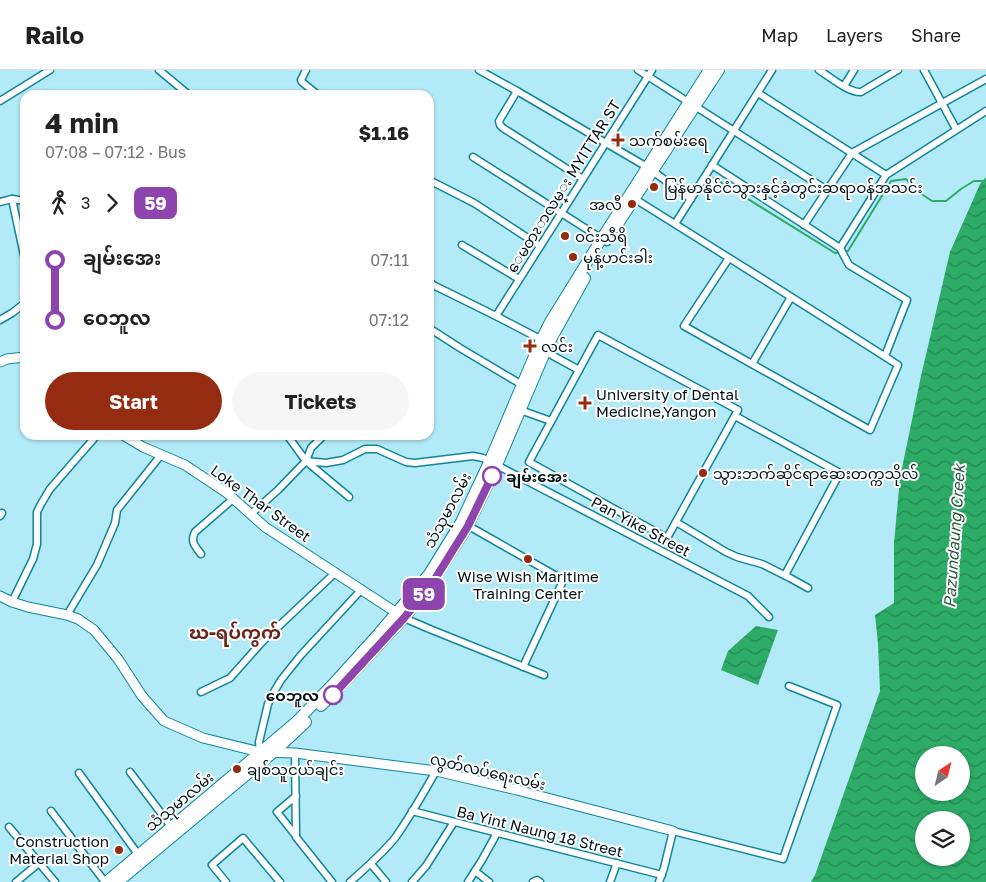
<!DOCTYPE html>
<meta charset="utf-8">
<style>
:root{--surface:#fff;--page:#f6f6f6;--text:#222;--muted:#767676;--line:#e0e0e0;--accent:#952c12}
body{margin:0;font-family:"Golos Text","Noto Sans Myanmar",sans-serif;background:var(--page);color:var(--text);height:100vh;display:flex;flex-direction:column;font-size:19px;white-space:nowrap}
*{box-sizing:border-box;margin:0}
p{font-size:16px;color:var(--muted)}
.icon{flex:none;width:28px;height:28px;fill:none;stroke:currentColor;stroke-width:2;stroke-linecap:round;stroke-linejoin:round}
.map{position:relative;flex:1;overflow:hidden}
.drawer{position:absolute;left:20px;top:20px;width:414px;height:350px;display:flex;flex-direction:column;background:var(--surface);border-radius:15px;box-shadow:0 1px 4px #0004}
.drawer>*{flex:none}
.badge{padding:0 10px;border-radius:8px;font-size:18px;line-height:32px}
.needle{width:32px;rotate:35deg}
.controls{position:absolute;left:915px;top:676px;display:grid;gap:10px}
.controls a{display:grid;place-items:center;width:55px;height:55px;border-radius:50%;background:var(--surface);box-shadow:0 1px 4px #0004;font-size:25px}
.map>.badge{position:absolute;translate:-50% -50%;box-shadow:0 0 0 2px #fff}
.legs{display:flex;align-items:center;gap:8px;height:55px;padding:0 25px;font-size:16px}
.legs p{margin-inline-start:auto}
.headline{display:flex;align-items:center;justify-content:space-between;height:85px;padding:0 25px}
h1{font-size:28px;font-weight:700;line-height:38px}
.primary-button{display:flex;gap:10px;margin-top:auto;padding:10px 25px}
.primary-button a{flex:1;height:58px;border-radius:30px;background:var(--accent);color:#fff;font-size:20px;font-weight:700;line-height:58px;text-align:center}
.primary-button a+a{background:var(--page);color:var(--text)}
ul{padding:0 25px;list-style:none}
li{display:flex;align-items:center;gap:18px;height:60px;font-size:19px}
li i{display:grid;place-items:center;width:8px;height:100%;margin:0 6px;background:currentColor}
li i::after{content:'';width:12px;height:12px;margin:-6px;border:4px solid;border-radius:50%;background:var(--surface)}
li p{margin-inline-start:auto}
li:first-child i{background:linear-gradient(#0000 50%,currentColor 0)}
li:last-child i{background:linear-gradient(currentColor 50%,#0000 0)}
header{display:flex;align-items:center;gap:30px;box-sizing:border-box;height:70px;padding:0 25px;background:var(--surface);border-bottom:1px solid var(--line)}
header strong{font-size:24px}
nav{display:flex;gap:28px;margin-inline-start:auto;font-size:18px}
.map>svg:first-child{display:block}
</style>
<header>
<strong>Railo</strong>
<nav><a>Map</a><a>Layers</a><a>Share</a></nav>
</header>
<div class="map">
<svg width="986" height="812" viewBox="0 0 986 812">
<defs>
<pattern id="water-waves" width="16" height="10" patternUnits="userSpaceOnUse" patternTransform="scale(1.25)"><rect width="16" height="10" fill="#2dab67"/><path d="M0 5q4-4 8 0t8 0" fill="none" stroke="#248a54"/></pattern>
</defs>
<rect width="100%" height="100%" fill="#b3eaf7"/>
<!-- water -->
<g fill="url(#water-waves)" fill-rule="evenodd">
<path d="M986,107V812H811L815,805L880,621L878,574L875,545L894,533V473L900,408L921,306L950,182L980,114ZM924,685H961V722H924ZM924,750H961V788H924Z"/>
<path d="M756,556L778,560L758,615L721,600L728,581Z"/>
</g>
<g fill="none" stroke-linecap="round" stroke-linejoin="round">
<!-- stream -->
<path stroke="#2dab67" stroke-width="2" d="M714,108L835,183L848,181L891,111L906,109L920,123L932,131H946L961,119L974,111H986"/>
<!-- street casing -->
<g stroke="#10859a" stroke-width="9">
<g id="street">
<path d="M159,0L189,25"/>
<path d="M306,0L301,10L302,12L318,25"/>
<path d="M479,0L517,21L647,97L691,129"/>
<path d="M638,0L827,120"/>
<path d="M819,0C830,7 849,23 861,22L898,0"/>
<path d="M924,0L956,59"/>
<path d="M844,16L854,0"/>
<path d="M517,21L499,51L500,55L503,58L583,109"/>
<path d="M758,23L886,105"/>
<path d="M0,31L50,0"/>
<path d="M473,87L607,172"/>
<path d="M712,95L840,178L849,195L907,230L885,286"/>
<path d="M429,110L474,133L540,176"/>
<path d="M12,129L25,190"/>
<path d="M635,129C723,184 811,239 898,295L870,360L684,256L729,188"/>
<path d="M0,132L12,129L25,131"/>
<path d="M675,154L772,0"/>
<path d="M804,155L852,83L986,9"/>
<path d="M462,175L519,209"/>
<path d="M840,178L886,105L986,41"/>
<path d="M429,213L496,246L544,271"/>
<path d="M429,222L432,214"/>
<path d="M496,246L652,0"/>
<path d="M0,250L12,243L25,233"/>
<path d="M429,258L460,278L524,316"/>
<path d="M598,265L738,340L667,468L529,392Z"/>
<path d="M546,282L579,300"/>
<path d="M752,294L791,227"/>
<path d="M520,340L551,351"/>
<path d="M735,346L838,402L836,410L785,505"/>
<path d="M287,365L306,391L349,427"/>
<path d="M306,391L326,393L343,390L365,379H377L406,392L415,393L473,386L483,388L748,526L769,547"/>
<path d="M251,444L278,420L306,391L311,378L324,365"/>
<path d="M0,446L2,443"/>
<path d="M676,452L726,482L737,487L762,494L790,508L808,518"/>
<path d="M467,455L560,508L562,513L523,597"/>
<path d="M201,484C195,476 190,472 195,462L233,429"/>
<path d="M12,532L33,489L37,474V442L41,434L50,419L97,365"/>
<path d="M67,545L97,495L115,453L117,440L161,385"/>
<path d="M404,548L432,560L544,605"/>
<path d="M201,622L230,608L263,571L336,502"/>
<path d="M260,682L259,672L268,634L271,627L281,610L301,585L362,519"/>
<path d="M295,683L296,767L332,812"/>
<path d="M130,702L173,759"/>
<path d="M79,703L140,787"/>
<path d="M296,726L277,742L296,766"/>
<path d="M51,741L105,812"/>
<path d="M412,741L662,805"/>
<path d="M9,757L55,812"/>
<path d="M371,794L386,812"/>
<path d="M475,801L489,812"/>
<path d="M16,812L39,793"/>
<path d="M226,812L212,795L213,794L243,768L280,812"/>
<path d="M350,812C366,798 382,784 395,768C410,747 423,724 436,701"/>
<path d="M412,812L426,796L454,752"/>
<path d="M468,812L482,790L497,763"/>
<path d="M533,812L537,810L540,812"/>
<path d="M610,812L617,793"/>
<path d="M659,812L664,798L673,761L783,789L837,635L789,616"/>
</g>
</g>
<!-- secondary casing -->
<g stroke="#10859a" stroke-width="11">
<g id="secondary">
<path d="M0,292L7,289L25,287"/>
<path d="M123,365L143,377L185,395L227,423L265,457L400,545"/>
<path d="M0,526L12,532L28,537L67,545L78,549L94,560L118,589L142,626L164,651L203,668L260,682L295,683L436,701L517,720L673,761"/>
</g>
</g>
<!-- primary casing -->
<g stroke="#10859a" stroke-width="12">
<g id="primary">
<path d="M616,157L719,0"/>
<path d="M321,636L337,620L404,548L429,517L468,456L497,395L549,273L585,208"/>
<path d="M106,812L297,651L332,615L379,563L429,504L461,452L490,390L541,270L550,252L602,168L709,0"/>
<path d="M118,812L274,682L306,652"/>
</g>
</g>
<!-- street -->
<use href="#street" stroke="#fff" stroke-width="6"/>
<!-- secondary -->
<use href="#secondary" stroke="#fff" stroke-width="9"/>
<!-- primary -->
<use href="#primary" stroke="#fff" stroke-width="10"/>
</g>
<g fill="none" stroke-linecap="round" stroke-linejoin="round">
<!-- line-1 casing -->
<g stroke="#fff" stroke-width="11">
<path id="line-1" d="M333,625L404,548L430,517L468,456L492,406"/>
</g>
<!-- line-1 -->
<use href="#line-1" stroke="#8e44ad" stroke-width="8"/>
</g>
<!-- markers -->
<g fill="#952c12" stroke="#fff" stroke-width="2">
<path d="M615.5 62.5h5v5h5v5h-5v5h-5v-5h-5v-5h5z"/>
<circle cx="654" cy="117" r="5"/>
<circle cx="632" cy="134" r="5"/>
<circle cx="565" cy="166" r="5"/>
<circle cx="573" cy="187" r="5"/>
<path d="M527.5 268.5h5v5h5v5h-5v5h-5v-5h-5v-5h5z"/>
<path d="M582.5 325.5h5v5h5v5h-5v5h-5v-5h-5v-5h5z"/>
<circle cx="703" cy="403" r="5"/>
<circle cx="528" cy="489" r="5"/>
<circle cx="237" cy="699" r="5"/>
<circle cx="119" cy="780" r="5"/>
</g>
<g fill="#fff" stroke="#8e44ad" stroke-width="2.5">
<circle cx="492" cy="406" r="9"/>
<circle cx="333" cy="625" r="9"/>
</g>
<g text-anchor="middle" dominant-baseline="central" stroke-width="4" stroke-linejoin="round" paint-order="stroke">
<!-- poi labels -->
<g font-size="15" fill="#001116" stroke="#fff" text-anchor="start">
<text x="629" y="70">သက်စမ်းရေ</text>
<text x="664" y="117">မြန်မာနိုင်ငံသွားနှင့်ခံတွင်းဆရာဝန်အသင်း</text>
<text x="622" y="134" text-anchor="end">အလီ</text>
<text x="575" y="166">ဝင်းသီရိ</text>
<text x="583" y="187">မုန့်ဟင်းခါး</text>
<text x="541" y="276">လင်း</text>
<text x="596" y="324">University of Dental<tspan x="596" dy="17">Medicine,Yangon</tspan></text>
<text x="713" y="403">သွားဘက်‌ဆိုင်ရာဆေးတက္ကသိုလ်</text>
<text x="528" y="506" text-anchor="middle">Wise Wish Maritime<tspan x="528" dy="17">Training Center</tspan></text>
<text x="247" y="699">ချစ်သူငယ်ချင်း</text>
<text x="109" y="771" text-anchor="end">Construction<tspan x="109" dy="17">Material Shop</tspan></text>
</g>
<!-- street labels -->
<g font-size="15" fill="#001116" stroke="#fff">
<text transform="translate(563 116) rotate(-58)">ေမတၩာလမ္း MYITTAR ST</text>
<text transform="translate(261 433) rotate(36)">Loke Thar Street</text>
<text transform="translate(447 440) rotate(-62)">သံသုမာလမ်း</text>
<text transform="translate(641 456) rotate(28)">Pan Yike Street</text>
<text transform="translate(488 701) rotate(13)">လွတ်လပ်ရေးလမ်း</text>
<text transform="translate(179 731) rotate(-40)">သံသုမာလမ်း</text>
<text transform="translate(540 761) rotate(14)">Ba Yint Naung 18 Street</text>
</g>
<!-- stop labels -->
<g font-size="15" font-weight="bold" fill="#001116" stroke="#fff" text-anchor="start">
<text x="506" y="406">ချမ်းအေး</text>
<text x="319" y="625" text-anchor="end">ဝေဘူလ</text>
</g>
<!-- water labels -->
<g font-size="16" font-style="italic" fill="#2a593c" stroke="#fff">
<text transform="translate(954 466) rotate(-86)">Pazundaung Creek</text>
</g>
<!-- quarter labels -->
<g font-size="18" font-weight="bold" fill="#692616" stroke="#fff">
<text x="235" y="562">ဃ-ရပ်ကွက်</text>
</g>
</g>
</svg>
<div class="controls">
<a><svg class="needle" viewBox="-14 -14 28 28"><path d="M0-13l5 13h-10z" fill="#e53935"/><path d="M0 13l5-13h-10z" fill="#767676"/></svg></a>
<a><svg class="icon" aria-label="layers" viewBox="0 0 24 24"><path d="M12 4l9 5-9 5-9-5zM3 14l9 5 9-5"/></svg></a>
</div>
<b class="badge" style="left:424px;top:524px;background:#8e44ad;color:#fff">59</b>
<section class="drawer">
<div class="headline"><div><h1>4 min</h1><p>07:08 – 07:12 · Bus</p></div><b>$1.16</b></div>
<div class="legs"><svg class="icon" aria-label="walk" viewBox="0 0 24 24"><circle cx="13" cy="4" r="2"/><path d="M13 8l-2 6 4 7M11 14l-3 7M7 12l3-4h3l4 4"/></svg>3<svg class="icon" aria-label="forward" viewBox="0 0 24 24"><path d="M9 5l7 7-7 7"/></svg><b class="badge" style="background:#8e44ad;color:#fff">59</b></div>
<ul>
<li><i style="color:#8e44ad"></i><b>ချမ်းအေး</b><p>07:11</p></li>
<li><i style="color:#8e44ad"></i><b>ဝေဘူလ</b><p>07:12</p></li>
</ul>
<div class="primary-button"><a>Start</a><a>Tickets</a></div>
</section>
</div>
